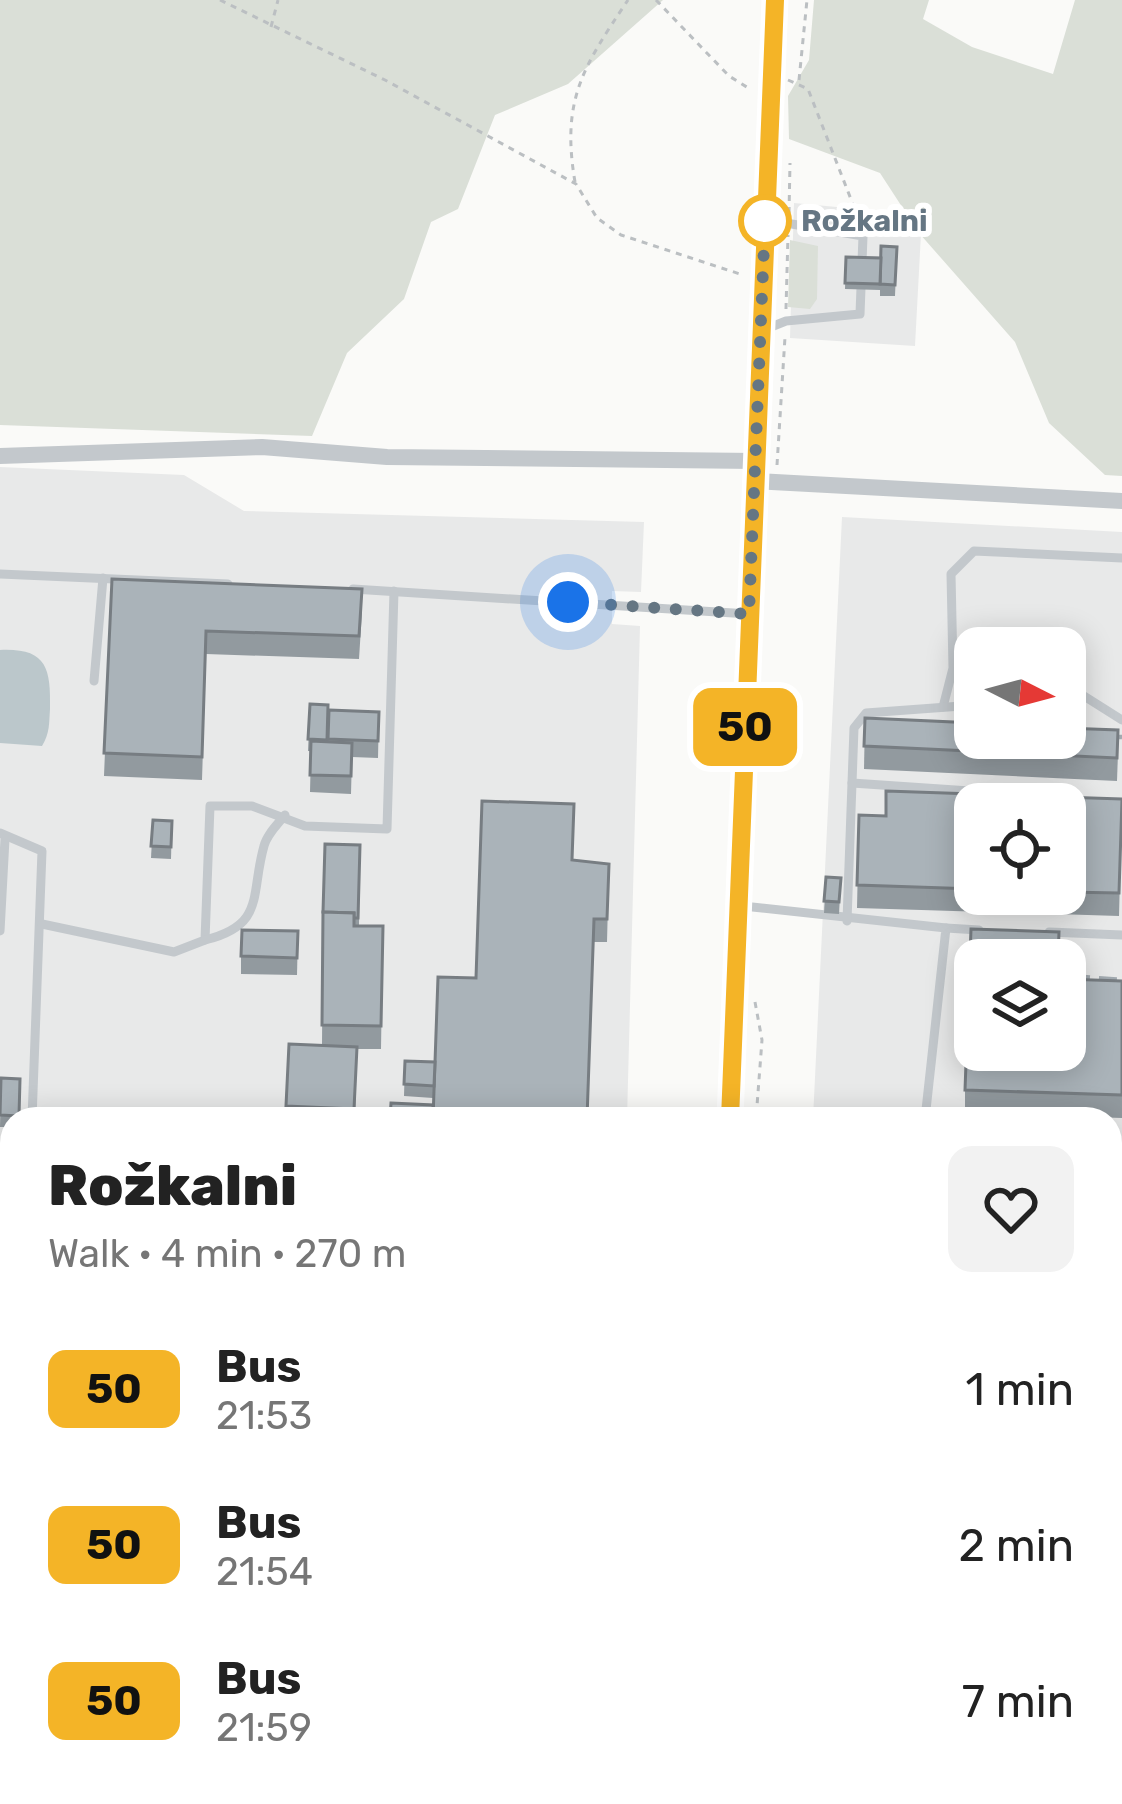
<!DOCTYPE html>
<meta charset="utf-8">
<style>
:root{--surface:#fff;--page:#f2f2f2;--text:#222;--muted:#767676}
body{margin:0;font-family:Rubik,sans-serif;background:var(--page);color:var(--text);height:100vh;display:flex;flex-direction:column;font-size:45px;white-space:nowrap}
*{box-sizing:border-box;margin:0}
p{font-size:39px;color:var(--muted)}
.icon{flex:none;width:66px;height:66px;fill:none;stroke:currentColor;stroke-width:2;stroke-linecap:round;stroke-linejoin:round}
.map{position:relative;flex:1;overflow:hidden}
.drawer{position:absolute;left:0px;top:1107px;width:1122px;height:699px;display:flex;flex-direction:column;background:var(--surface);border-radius:36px 36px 0 0;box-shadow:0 6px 30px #0003}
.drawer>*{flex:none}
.badge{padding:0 24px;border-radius:18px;font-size:42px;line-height:78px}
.needle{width:78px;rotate:96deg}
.tools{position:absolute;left:954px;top:627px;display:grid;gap:24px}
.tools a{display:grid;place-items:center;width:132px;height:132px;border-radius:24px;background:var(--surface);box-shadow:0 6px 30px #0003;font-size:60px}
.you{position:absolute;width:60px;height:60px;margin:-30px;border:9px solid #fff;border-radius:50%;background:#1a73e8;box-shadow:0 0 0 18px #1a73e833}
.map>.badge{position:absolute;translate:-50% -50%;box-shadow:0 0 0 6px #fff}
.round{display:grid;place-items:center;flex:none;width:126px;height:126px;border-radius:24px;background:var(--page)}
.headline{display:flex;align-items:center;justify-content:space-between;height:204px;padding:0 48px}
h1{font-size:57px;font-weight:800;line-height:90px}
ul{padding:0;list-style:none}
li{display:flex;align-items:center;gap:36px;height:156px;padding:0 48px}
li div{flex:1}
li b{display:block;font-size:45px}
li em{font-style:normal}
li .badge{min-width:132px;font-weight:700;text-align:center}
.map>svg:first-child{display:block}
</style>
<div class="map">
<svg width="1122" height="1804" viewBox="0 0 1122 1804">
<rect width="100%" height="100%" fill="#fafaf8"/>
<!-- built -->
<g fill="#e8e9e9" fill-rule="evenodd">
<path d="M794,203L922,215L915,346L790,338Z"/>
<path d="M0,467L184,475L244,511L644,522L641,592L612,591V624L640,626L627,1119H12V1221L0,1220Z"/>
<path d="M842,517L1122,532V1674H1110V1119H813ZM975,648H1065V738H975ZM975,804H1065V894H975ZM975,960H1065V1050H975Z"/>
<path d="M56,1794H608L607,1804H59Z"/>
</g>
<!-- green -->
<g fill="#dadfd7">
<path d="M0,0H663L568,84L495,115L458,209L431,222L404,299L347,353L312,436L0,425Z"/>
<path d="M814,0H929L923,19L972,47L1053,74L1075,0H1122V476L1105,475L1049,423L1015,342L919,233L880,173L789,139L788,96L809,60Z"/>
<path d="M790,240L818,246L817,299L810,309L788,307Z"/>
<path d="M0,1482H12V1684L0,1682Z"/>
<path d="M1110,1678H1122V1804H999L1009,1794H1110Z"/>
</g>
<!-- water -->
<path fill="#bbc7cb" d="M0,650C46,648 51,667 50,709C49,723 50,733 42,746L0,743Z"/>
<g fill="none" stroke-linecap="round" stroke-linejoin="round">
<!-- path -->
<g stroke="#bbbfc2" stroke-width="3" stroke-dasharray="6 6" stroke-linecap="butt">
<path d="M220,0L385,80L576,184L597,218L621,235L743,275"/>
<path d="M656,0L729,76L750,89"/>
<path d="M271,27L278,0"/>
<path d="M788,80L808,89L861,225"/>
<path d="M799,80L807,0"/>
<path d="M575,182C561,100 583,67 628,0"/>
<path d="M789,213L790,163"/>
<path d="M786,309L788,235"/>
<path d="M777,465L785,337"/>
<path d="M755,1002L762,1040L756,1119"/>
</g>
<!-- service -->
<g stroke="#c3c8cc" stroke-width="9">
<path d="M766,329L786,321L860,314L863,236L768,220"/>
<path d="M0,574L228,584"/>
<path d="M353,589L749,614"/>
<path d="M94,681L103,578"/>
<path d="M1065,697L1084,696L1122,720"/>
<path d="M943,707L953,668L951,574L974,551L1122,558"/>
<path d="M852,783L1044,796"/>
<path d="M0,833L42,851L32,1119"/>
<path d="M743,906L946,928L925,1119"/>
<path d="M847,921L854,728L866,713L975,705"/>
<path d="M42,924L174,952L205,940L210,806H252L305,826L387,829L394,591"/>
<path d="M946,928L979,930"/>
<path d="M0,931L5,839"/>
<path d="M1049,932L1122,935"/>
<path d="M205,940C266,925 250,895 264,846C267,834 278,824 285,815"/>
<path d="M0,1177H12"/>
<path d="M0,1331H12"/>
<path d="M0,1444L12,1445"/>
<path d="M1110,1616H1122"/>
<path d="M855,1794L861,1804"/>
<path d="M272,1804L274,1794"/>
<path d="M567,1804V1794"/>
</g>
<!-- minor -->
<g stroke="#c3c8cc" stroke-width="16">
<path d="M0,456L262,447L387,457L756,461"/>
<path d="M755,481L1122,501"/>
</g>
<!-- tertiary -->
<path stroke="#c3c8cc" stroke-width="21" d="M0,1281H12"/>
<!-- secondary -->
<g stroke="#d6dbdf" stroke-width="24">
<path d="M730,1119L775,0"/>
<path d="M705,1804L706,1794"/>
</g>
<!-- rail -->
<g stroke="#a2aab0" stroke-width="4.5" stroke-dasharray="18 9" stroke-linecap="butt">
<path d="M1065,735L1122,737"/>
<path d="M1072,976L1122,980"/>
<path d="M1110,1339H1122"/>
</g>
</g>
<!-- wall -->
<g fill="#929a9f" fill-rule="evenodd">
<path d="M897,247L895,296H880V290L845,289L846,257L881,258Z"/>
<path d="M112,579L362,612L359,659L206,654L202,780L104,776Z"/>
<path d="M310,704L327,742L329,710L379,712L378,758L352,757L351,794L310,792L311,751H308Z"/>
<path d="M865,718L1118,753L1117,781L864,769Z"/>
<path d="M886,791L1122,799L1119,916L857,908L859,815L886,816ZM975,804H1065V894H975Z"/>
<path d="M153,820L172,821L171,859L151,858Z"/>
<path d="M360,845L359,926H383L381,1049H357L355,1119H286L289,1044L322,1046L323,912Z"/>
<path d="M573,861L609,864L607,942H594L433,1105V1098L404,1096L405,1061L435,1062L476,978Z"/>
<path d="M826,877L841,878L839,914L824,913Z"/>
<path d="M298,931L297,975L241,974V956Z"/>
<path d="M1122,981V1118L965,1113V1090L975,1050Z"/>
<path d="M1,1078L20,1079V1119H12V1127H0Z"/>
<path d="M1110,1261L1122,1262V1320H1110Z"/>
<path d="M12,1332V1421H8L5,1357Z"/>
<path d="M1110,1413L1122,1414V1561H1110Z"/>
</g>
<!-- building -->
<g fill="#aab3b9" stroke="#777d82" stroke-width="3">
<path d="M881,246L897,247L895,285L880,284Z"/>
<path d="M846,257L881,258L880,284L845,283Z"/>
<path d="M112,579L362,589L359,636L206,631L202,757L104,753Z"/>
<path d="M310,704L328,705L327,740L308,739Z"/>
<path d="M329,710L379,712L378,741L328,739Z"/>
<path d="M865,718L975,723V738H1065V728L1118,730L1117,758L864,746Z"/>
<path d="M311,741L352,743L351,776L310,775Z"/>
<path d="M886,791L1122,799L1119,893L1065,892V804H975V889L857,885L859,815L886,816Z"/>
<path d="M482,801L574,804L572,860L609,864L607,919H594L587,1119H433L438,977L476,978Z"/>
<path d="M153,820L172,821L171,847L151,846Z"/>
<path d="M325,844L360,845L358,918H354V913L323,912Z"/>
<path d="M826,877L841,878L839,902L824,901Z"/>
<path d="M323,912L354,913V926H383L381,1026L322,1025Z"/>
<path d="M971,929L1059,932L1058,960H975V1050H1065V979L1122,981V1095L965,1090Z"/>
<path d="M242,930L298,931L297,958L241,956Z"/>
<path d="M289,1044L357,1047L354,1109L286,1106Z"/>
<path d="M405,1061L435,1062L434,1086L404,1084Z"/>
<path d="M1,1078L20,1079L19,1116L0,1115Z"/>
<path d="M391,1103L433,1105V1119H390Z"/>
<path d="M1120,1157H1122V1183H1118Z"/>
<path d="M1110,1261L1122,1262V1275H1110Z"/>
<path d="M1110,1279L1122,1280V1298L1110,1297Z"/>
<path d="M12,1332V1398H8L5,1334Z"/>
<path d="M1110,1413L1122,1414V1538H1110Z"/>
<path d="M426,1794H534L533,1804H426Z"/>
</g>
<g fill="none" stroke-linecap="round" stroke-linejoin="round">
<!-- line casing -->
<g stroke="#fff" stroke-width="27">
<path id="line" d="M730,1119L775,0"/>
</g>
<!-- line -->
<use href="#line" stroke="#f4b427" stroke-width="18"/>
<!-- walk -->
<path stroke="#657683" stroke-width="12" stroke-dasharray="0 21.6" d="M568,602L749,614L765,221"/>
</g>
<!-- markers -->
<circle fill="#fff" stroke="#f4b427" stroke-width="6" cx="765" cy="221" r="24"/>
<g text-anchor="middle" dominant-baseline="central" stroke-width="12" stroke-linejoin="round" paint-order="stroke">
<!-- stop labels -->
<g font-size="30" font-weight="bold" fill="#657683" stroke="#fff" text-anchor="start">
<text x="801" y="221">Rožkalni</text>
</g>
</g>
</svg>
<div class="tools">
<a><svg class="needle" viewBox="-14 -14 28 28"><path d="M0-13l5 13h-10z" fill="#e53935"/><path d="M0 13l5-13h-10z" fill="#767676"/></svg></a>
<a><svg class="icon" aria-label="locate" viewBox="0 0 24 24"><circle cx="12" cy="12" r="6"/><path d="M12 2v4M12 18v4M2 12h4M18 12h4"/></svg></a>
<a><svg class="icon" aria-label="layers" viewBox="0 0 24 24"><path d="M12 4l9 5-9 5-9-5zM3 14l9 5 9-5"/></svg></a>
</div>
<div class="you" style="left:568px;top:602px"></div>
<b class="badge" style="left:745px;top:727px;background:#f4b427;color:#111">50</b>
<section class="drawer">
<div class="headline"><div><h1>Rožkalni</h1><p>Walk · 4 min · 270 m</p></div><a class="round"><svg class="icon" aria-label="heart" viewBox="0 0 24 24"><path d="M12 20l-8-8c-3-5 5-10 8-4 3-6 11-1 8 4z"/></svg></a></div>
<ul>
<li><span class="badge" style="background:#f4b427;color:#111">50</span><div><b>Bus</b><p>21:53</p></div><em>1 min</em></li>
<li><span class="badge" style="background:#f4b427;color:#111">50</span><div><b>Bus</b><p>21:54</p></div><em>2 min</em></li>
<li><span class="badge" style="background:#f4b427;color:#111">50</span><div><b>Bus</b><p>21:59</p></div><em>7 min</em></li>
</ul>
</section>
</div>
